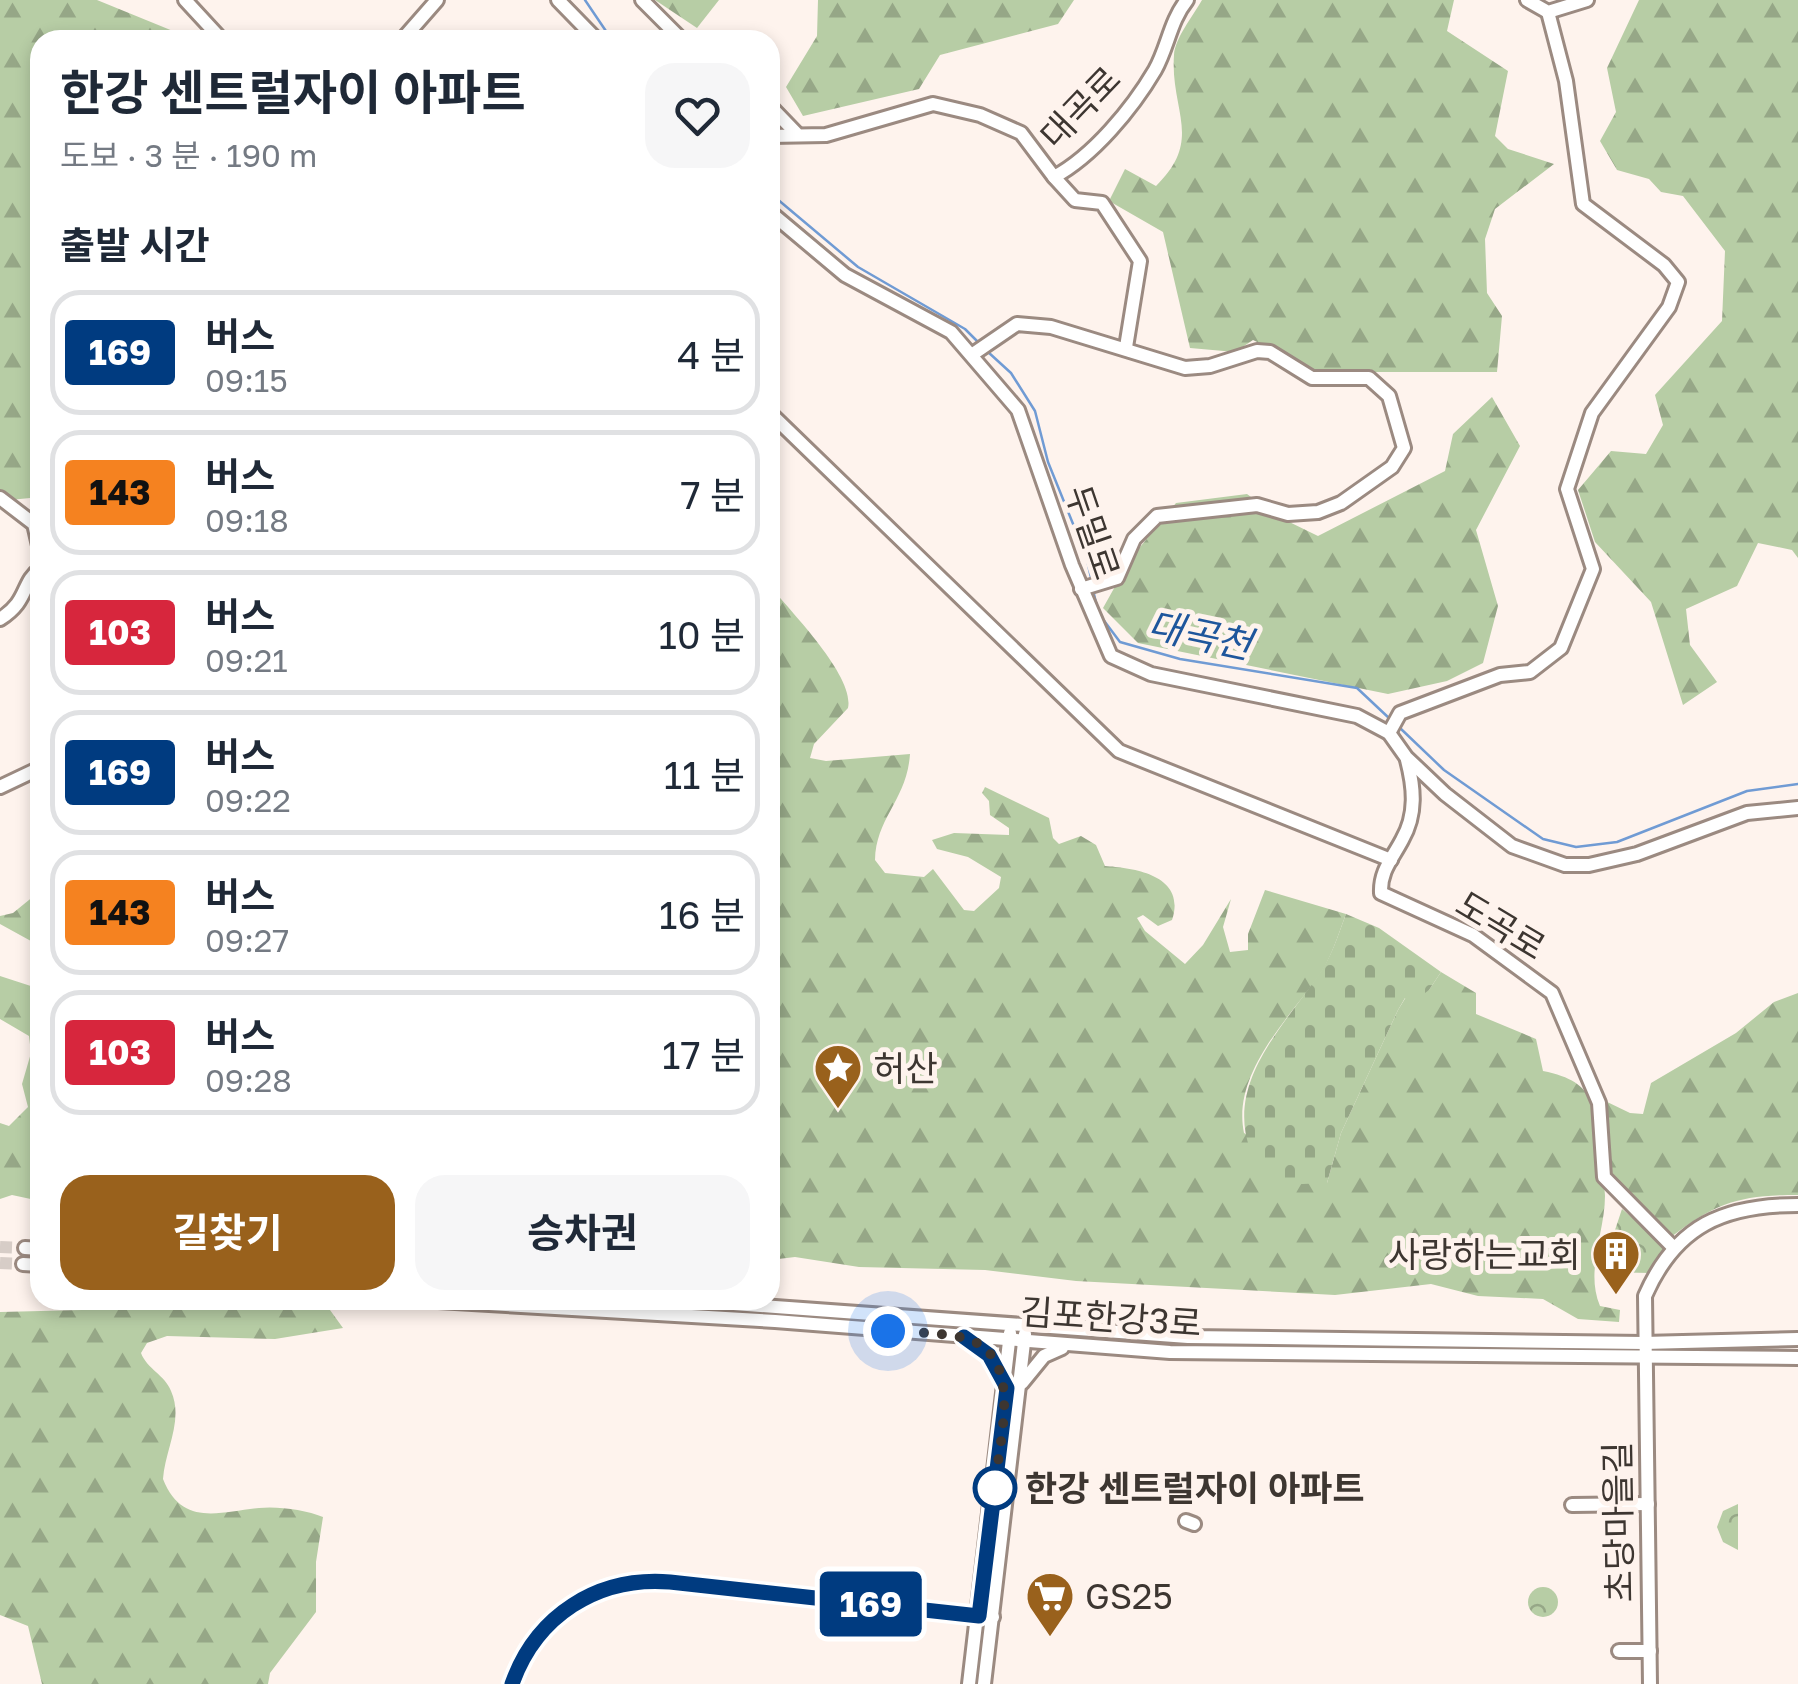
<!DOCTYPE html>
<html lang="ko">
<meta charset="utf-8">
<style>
:root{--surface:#fff;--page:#f6f6f7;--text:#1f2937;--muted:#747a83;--line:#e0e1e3;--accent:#99611c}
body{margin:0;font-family:"Golos Text","Noto Sans KR",sans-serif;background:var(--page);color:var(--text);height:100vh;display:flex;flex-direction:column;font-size:38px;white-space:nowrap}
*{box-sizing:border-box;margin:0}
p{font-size:32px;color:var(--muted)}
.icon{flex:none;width:55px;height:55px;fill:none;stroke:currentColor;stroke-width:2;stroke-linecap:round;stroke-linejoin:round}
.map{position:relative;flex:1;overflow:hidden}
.sheet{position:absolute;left:30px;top:30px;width:750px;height:1280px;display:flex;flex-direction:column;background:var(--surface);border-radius:30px;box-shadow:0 5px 15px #0003}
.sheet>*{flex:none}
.badge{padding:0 20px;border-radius:8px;font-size:35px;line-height:65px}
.you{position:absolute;width:50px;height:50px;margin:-25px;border:8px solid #fff;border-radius:50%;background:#1a73e8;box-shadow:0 0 0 15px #1a73e833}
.map>.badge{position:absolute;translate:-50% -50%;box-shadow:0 0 0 5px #fff}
h2{padding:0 30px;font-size:38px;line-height:90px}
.round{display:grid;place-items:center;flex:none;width:105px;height:105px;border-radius:30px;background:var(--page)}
.headline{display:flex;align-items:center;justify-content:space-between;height:170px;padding:0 30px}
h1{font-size:48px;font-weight:700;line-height:75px}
.cta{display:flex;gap:20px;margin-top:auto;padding:20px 30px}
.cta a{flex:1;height:115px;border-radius:30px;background:var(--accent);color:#fff;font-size:40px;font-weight:700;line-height:115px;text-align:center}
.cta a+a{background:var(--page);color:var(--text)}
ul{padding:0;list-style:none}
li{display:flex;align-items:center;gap:30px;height:125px;margin:0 20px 15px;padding:0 10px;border:5px solid var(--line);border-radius:30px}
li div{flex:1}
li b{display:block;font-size:38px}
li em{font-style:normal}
li .badge{min-width:110px;font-weight:700;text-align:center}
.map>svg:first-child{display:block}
</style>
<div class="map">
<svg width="1798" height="1684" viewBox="0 0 1798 1684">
<defs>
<pattern id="forest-firs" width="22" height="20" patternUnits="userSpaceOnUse" patternTransform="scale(2.5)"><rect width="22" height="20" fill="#b7cda5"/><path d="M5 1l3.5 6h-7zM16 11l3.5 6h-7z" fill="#96a787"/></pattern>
<pattern id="cemetery-stones" width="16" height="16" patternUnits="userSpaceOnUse" patternTransform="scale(2.5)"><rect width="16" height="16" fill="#b7cda5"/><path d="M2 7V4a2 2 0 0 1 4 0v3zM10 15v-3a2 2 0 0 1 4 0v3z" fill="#96a787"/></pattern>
<pattern id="park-crowns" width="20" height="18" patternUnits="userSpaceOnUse" patternTransform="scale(2.5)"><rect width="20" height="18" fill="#b7cda5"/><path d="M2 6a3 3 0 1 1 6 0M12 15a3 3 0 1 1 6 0" fill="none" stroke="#96a787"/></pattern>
</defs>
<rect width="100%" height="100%" fill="#fef3ed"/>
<!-- forest -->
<g fill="url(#forest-firs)">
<path d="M0,0H97L195,40H40V497L0,501Z"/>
<path d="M655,0H719L697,28Z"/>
<path d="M818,0H1074L1058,24L940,55L919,89L803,116L786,87L817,36Z"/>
<path d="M1202,0H1454L1447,31L1508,71L1495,136L1508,149L1554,164L1495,209L1485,239L1487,293L1502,316L1497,372H1318L1253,340L1235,352L1190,348L1163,232L1109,201L1125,169L1156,186C1204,139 1170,111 1174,55C1175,38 1193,16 1202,0Z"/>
<path d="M1639,0H1798V558L1792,550L1758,543L1737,586L1686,609L1690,645L1717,682L1683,705L1651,602L1595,542L1578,490L1611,451L1646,454L1663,425L1655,395L1722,321L1725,251L1683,196L1661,192L1649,179L1617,170L1600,141L1616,112L1607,68Z"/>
<path d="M1492,397L1520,446L1476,530L1498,606L1483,663L1447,681L1388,694L1138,643L1103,608L1131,558L1176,503L1247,494L1277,516L1318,536L1445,471L1453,434Z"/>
<path d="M770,586C790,611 855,676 848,708L814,744L810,758L826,761L910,754C907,800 876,817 875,860L885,873L924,877L933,869L964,910L974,911L999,888L1001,877L968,857L937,849L932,840L954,833L1009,835V828L990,815L989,801L982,793L985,787L1049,818L1053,838L1059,844L1081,836L1096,845L1105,866C1134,868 1187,875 1172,920L1158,926L1143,915L1137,918L1145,931L1185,964L1203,945L1231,899L1223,927L1230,952L1248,950V934L1265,890L1346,914C1338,935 1331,959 1318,977C1286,1021 1232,1075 1244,1133L1327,1183L1341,1133L1398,1010L1406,997L1429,990L1441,972L1476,993V1014L1536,1039L1543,1071C1599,1082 1595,1109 1598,1158C1599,1171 1605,1184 1605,1196C1605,1232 1585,1271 1600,1306L1620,1310L1619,1322L1578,1319L1543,1299L1478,1296L1431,1284L1335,1295L1076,1281L985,1270L859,1267L795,1257L770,1260Z"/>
<path d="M40,891V946L0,924V916L13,913Z"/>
<path d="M0,976L40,989V1201L12,1195L0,1199V1123L9,1126L28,1107L22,1084L31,1053L29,1036L0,1019Z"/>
<path d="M1798,993V1195C1741,1195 1717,1202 1671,1237L1609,1175L1601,1099L1630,1113L1643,1114L1651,1083L1736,1033L1774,1002Z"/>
<path d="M289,1305L330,1310L343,1328L275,1339L167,1336L147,1343L141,1353C147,1369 165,1375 171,1391C184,1420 165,1450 163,1479C182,1527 219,1512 259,1508C278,1506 306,1510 323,1517L316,1562V1612L270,1673L268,1684H42L28,1626L0,1615V1312Z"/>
</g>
<!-- cemetery -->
<path fill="url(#cemetery-stones)" d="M1346,914L1379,928L1441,972L1429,990L1413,1002L1405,998L1398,1010L1341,1133L1327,1183L1278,1185C1264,1176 1256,1164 1250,1149C1226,1083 1282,1028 1317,977C1331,959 1338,935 1346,914Z"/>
<!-- park -->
<g fill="url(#park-crowns)">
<path d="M1622,1209L1666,1246L1650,1273L1601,1272Z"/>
<path d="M1738,1504V1550L1723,1542L1717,1527L1723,1511Z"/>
<circle cx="1543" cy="1602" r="15"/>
</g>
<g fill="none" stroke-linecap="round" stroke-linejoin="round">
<!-- stream -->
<g stroke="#709bd4" stroke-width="2.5">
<path d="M585,0L612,40"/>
<path d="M770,193L858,267L965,329L979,343"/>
<path d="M988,352L1011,373L1035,411L1048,462L1086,556L1092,582"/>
<path d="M1093,590L1098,611"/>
<path d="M1102,618L1120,642L1180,659L1357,688L1390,719"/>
<path d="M1400,728L1444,770L1543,839L1576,847L1617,842L1747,791L1798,784"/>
</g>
<!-- minor-tunnel -->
<g stroke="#d7cdc7" stroke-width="12" stroke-dasharray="12 6" stroke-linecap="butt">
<path d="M0,1247L25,1248"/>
<path d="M0,1263L23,1264"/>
</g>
<!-- minor casing -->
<g stroke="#9b8a81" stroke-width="18">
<g id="minor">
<path d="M185,0L222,40"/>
<path d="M558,0L597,40"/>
<path d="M642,0L682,40"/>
<path d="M1527,0L1548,12L1587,0"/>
<path d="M402,40L437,0"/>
<path d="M770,106L796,133"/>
<path d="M770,136L826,135L933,104L980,115L1021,133L1054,177C1093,156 1132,109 1155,70C1168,47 1170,21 1187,0"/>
<path d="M1054,177L1075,200L1102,203L1140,261L1126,347"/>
<path d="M770,212L845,275L951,332L1018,410L1072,565L1111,656L1151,674L1357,716L1389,733L1406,757L1445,794L1512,846L1565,865H1589L1637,854L1747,813L1798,808"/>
<path d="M973,354L1017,324L1051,327L1185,368L1210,366L1257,351L1270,352L1312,378H1369L1389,396L1404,448L1392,467L1341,503L1318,512L1288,514L1257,505L1157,516L1134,539L1117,578L1081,589"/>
<path d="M770,413L1119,751L1391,860"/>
<path d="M0,498L34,524L40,550"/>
<path d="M0,619C29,601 21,583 40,569"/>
<path d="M1389,733L1400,713L1500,675L1530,672L1561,648L1593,569L1567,489L1592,413L1669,307L1678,282L1664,265L1583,204L1566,81L1548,12"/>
<path d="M1407,760C1414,787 1417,814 1402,840C1392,859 1380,871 1381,893L1473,935L1552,993L1599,1103L1604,1177L1674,1248"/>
<path d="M0,787L40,768"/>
<path d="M25,1248L40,1249"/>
<path d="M23,1264L40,1265"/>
<path d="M421,1300L775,1321L1170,1352L1798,1358"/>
<path d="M679,1300L1188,1337L1644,1343L1798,1339"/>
<path d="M966,1338L989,1355L1007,1387"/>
<path d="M1022,1383L1044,1356L1062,1348"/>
<path d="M1572,1505L1648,1504"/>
<path d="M1186,1521L1194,1524"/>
<path d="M1619,1651H1650"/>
<path d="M512,1684C536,1616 597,1576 670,1582L993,1617"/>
<path d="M969,1684L1010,1333"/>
<path d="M984,1684L1025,1334"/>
<path d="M1650,1684L1645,1296C1676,1225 1724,1205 1798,1205"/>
</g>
</g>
<!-- minor -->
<use href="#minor" stroke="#fff" stroke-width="12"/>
</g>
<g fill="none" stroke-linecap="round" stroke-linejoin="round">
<!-- line casing -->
<g stroke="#fff" stroke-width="22">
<path id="line" d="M512,1684C536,1616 597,1576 670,1582L979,1616L1007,1388L989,1355L964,1337"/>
</g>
<!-- line -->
<use href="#line" stroke="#003b80" stroke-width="15"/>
<!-- walk -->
<path stroke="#3d3631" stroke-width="10" stroke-dasharray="0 18" d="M888,1331C912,1333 937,1332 960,1337C1029,1351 997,1445 995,1488"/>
</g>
<!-- icons -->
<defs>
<g id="sight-pin" transform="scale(2.5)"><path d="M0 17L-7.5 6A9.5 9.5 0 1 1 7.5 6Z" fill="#99611c" stroke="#fef3ed"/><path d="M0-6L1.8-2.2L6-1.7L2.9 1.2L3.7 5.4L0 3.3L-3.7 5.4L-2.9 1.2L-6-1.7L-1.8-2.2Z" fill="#fff"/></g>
<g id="building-pin" transform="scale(2.5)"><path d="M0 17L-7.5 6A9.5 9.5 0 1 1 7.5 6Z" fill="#99611c" stroke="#fef3ed"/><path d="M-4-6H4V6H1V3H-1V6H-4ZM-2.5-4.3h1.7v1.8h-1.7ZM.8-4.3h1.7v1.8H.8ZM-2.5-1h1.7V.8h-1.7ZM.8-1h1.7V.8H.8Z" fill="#fff"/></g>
<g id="supermarket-pin" transform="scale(2.5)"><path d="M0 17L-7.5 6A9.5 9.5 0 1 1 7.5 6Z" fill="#99611c" stroke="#fef3ed"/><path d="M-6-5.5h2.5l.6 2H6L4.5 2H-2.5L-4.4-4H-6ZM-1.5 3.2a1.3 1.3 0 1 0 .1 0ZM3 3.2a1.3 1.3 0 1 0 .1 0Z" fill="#fff"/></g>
</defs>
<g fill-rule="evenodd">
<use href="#sight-pin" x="838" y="1068"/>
<use href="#building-pin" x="1616" y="1254"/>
<use href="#supermarket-pin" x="1050" y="1596"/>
</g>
<!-- markers -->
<circle fill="#fff" stroke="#003b80" stroke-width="5" cx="995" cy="1488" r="20"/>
<g text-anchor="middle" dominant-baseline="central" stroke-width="10" stroke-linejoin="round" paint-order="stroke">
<!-- street labels -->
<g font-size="35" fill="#3d3631" stroke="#fef3ed">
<text transform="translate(1080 107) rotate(-46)">대곡로</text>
<text transform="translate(1093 532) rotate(71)">두밀로</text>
<text transform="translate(1501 925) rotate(31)">도곡로</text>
<text transform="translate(1111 1317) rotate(4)">김포한강3로</text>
<text transform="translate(1618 1522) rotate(-91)">초당마을길</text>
</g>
<!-- poi labels -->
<g font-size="35" fill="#3d3631" stroke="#fef3ed" text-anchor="start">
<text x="873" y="1068">허산</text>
<text x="1581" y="1254" text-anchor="end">사랑하는교회</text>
<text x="1085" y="1596">GS25</text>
</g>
<!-- stop labels -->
<g font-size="35" font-weight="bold" fill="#3d3631" stroke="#fef3ed" text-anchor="start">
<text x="1025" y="1488">한강 센트럴자이 아파트</text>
</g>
<!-- water labels -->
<g font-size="38" font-style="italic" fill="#1e569c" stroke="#fef3ed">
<text transform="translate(1200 634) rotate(12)">대곡천</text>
</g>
</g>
</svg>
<div class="you" style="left:888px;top:1331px"></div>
<b class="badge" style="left:871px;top:1604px;background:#003b80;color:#fff">169</b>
<section class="sheet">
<div class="headline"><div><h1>한강 센트럴자이 아파트</h1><p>도보 · 3 분 · 190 m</p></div><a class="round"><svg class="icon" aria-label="heart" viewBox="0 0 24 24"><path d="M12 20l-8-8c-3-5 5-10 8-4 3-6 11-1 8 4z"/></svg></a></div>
<h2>출발 시간</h2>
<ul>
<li><span class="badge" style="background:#003b80;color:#fff">169</span><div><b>버스</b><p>09:15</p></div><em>4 분</em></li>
<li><span class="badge" style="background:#f58220;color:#111">143</span><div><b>버스</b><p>09:18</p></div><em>7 분</em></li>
<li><span class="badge" style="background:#d7263d;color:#fff">103</span><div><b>버스</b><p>09:21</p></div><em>10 분</em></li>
<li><span class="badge" style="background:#003b80;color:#fff">169</span><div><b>버스</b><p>09:22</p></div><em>11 분</em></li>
<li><span class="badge" style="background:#f58220;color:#111">143</span><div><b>버스</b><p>09:27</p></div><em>16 분</em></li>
<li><span class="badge" style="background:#d7263d;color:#fff">103</span><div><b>버스</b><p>09:28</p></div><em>17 분</em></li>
</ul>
<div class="cta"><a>길찾기</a><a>승차권</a></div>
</section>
</div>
